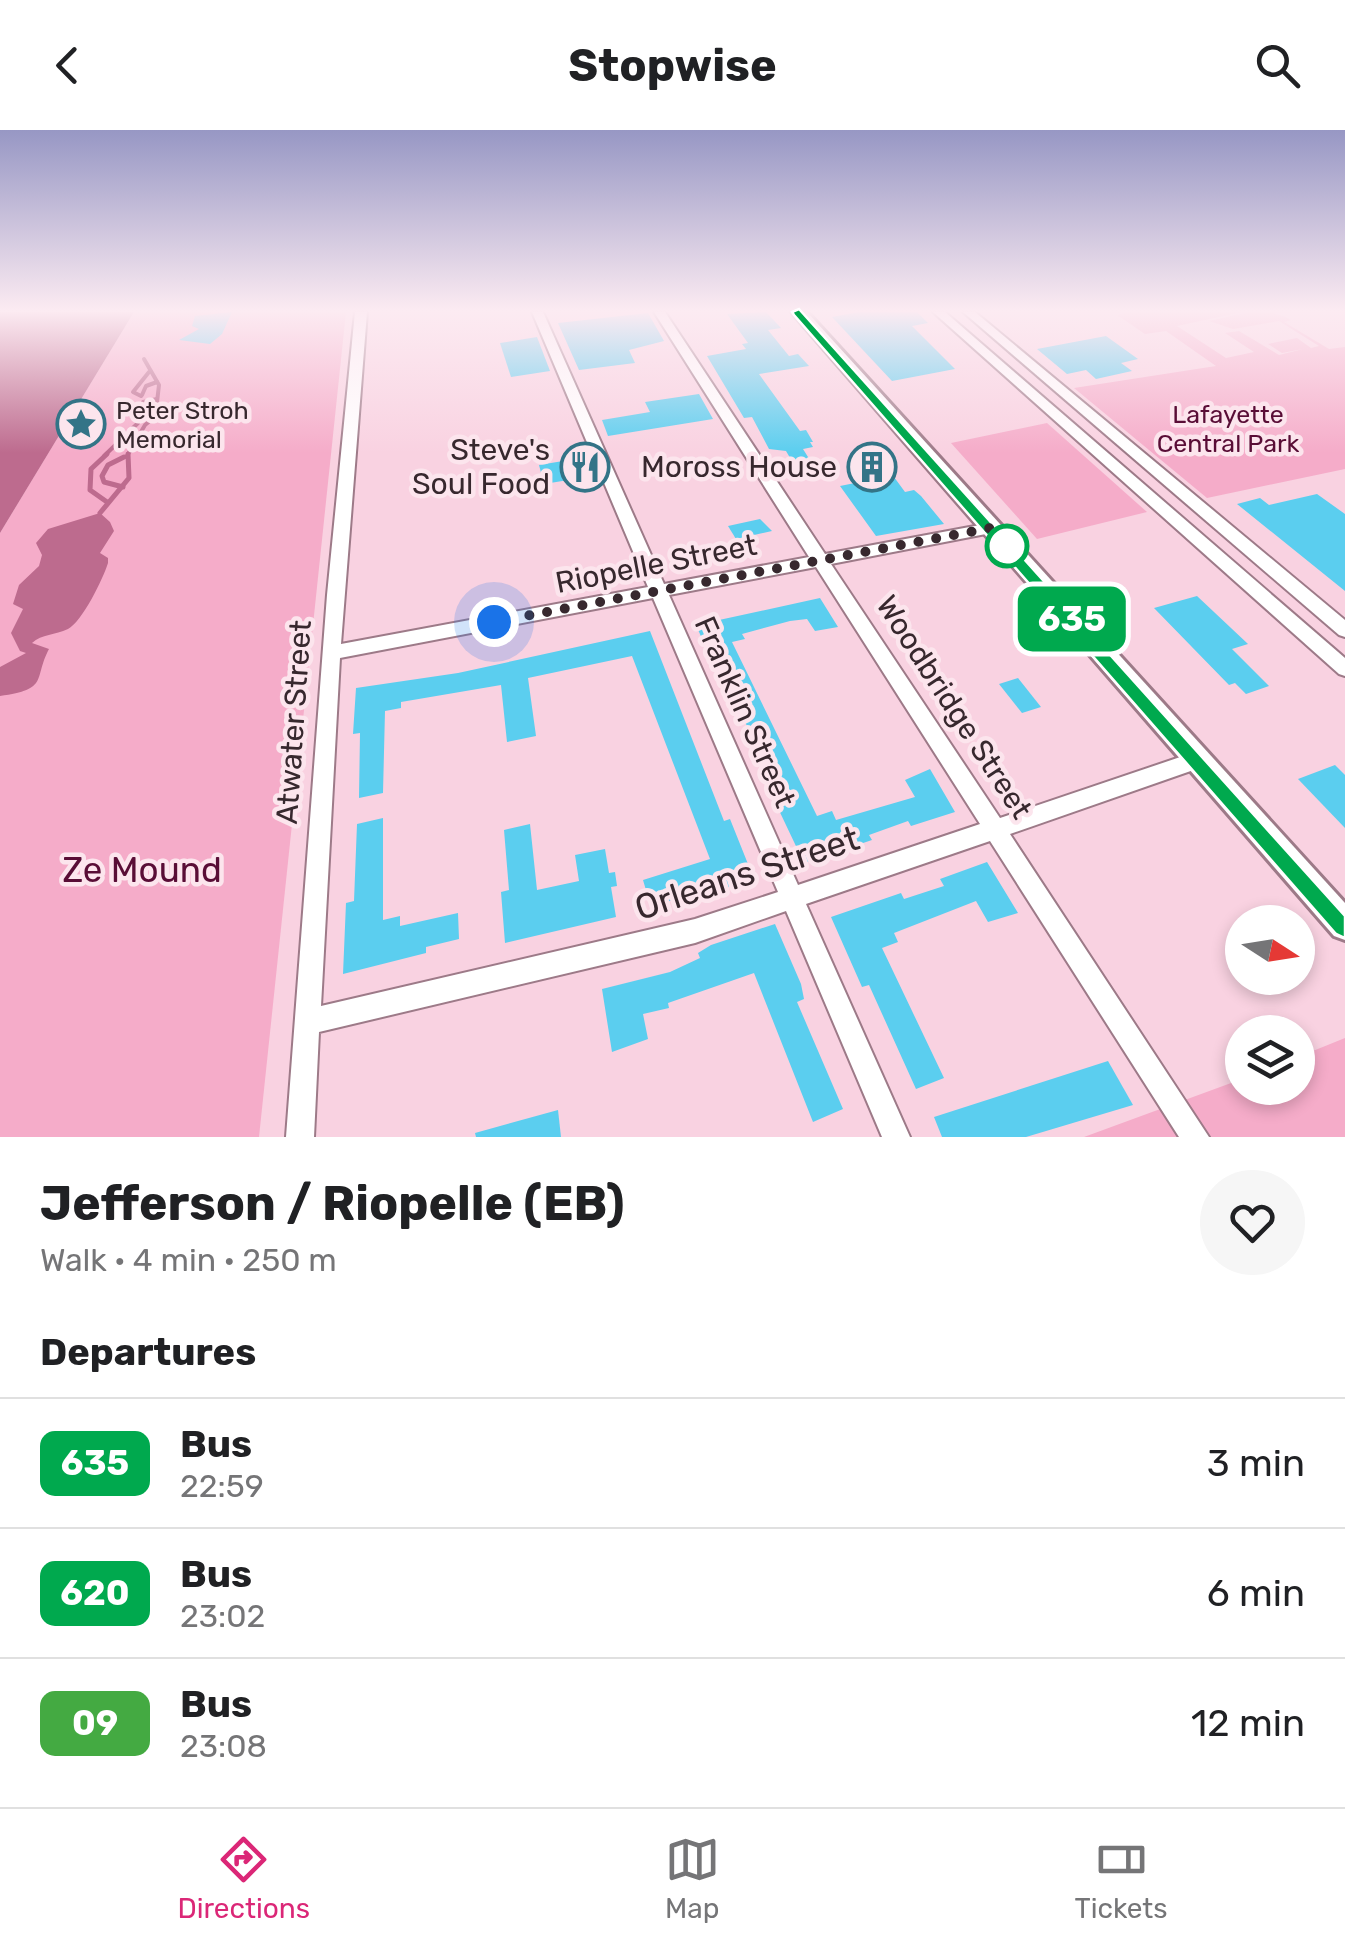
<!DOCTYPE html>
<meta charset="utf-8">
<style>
:root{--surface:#fff;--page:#f6f6f6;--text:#202124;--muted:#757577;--line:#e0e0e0;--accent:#db2777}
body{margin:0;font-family:Rubik,sans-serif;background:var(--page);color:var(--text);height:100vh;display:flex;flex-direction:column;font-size:38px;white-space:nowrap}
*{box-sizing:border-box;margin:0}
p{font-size:32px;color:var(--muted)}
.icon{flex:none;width:55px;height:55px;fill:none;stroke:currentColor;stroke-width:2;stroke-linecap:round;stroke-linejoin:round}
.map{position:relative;height:1007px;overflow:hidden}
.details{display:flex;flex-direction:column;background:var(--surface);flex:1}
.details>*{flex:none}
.badge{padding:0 20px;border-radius:15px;font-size:35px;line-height:65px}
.needle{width:65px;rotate:102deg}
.buttons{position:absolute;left:1225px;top:775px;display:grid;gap:20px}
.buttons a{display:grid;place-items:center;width:90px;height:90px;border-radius:50%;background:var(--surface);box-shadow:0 5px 15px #0003;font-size:50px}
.you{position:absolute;width:50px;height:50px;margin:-25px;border:8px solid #fff;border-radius:50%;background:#1a73e8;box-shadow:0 0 0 15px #1a73e833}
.map>.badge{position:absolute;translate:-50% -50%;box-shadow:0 0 0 5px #fff}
h2{padding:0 40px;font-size:38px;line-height:90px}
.round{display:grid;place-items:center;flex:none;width:105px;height:105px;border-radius:52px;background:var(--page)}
.headline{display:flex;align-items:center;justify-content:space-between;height:170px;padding:0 40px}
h1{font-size:48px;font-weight:700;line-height:75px}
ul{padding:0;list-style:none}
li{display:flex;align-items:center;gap:30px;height:130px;padding:0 40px;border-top:2px solid var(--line)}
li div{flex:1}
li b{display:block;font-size:38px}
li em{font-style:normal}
li .badge{min-width:110px;font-weight:700;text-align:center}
header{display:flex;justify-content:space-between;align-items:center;height:130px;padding:0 40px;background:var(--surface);font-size:45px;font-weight:700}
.tabs{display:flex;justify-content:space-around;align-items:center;height:140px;border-top:2px solid var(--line);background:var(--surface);font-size:28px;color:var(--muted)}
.tabs a{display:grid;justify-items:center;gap:5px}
.tabs .active{color:var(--accent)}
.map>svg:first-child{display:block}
</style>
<header><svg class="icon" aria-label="back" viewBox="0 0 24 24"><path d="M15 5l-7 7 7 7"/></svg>Stopwise<svg class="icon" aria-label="search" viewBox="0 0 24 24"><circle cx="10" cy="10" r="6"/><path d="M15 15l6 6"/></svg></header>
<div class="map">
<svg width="1345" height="1007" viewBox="0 0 1345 1007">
<rect width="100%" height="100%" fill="#f9d2e1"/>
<!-- green -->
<g fill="#f5acc9">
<path d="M134,182H346L259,1007H0V403Z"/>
<path d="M1129,182H1242L1177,196L1226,228L1254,222L1225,203L1239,201L1279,225L1303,219L1282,223L1268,214L1297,208L1311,218L1319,216L1279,191L1233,199L1209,191C1236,185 1266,175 1291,190L1284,192L1329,219L1345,217V339L1207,368L1074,258L1216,236L1166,201L1145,204L1117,185Z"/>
<path d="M1047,293L1147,382L1037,409L951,313Z"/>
<path d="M1345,908V1007H1084L1242,949V958H1298V927Z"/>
</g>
<!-- water -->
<g fill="#bd6b8e">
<path d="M0,182H134L0,403Z"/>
<path d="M100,383L110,392L114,401L100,423L108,428V433C103,449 82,492 68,499C55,505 42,504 32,513L49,519C33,549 50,559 0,566V537L26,523L20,521L11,503L23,479L13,474L19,455L39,436L42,425L36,413L48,399Z"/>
</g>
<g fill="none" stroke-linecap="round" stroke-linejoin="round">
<!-- stream-far1 -->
<g stroke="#bd6b8e" stroke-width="4">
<path d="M142,265L146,256L157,252"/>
<path d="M141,266L133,262L149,242"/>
<path d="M120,313L140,310"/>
<path d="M104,326L138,293L143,272L157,269"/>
<path d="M127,326L145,295L162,281L157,272L159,255L144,229"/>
</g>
<!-- stream -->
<g stroke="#bd6b8e" stroke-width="5">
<path d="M107,324L91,339L90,360L107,372"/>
<path d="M123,357L104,352L102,346L108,335L124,327"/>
<path d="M100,383L129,348L128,324"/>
</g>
</g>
<!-- building -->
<g fill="#5bceef">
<path d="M232,182L222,204L210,214L179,210L199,199L192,196L195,186Z"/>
<path d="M766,182L781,198L768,200L789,226L798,224L809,236L759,244L800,301L806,300L813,312H810L813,317L803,319L813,335L796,338L786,321L769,319L752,287L744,288L707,226L746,219L742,214L748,213L727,184Z"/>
<path d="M859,182H917L928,193L912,196L955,239L892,251L832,187Z"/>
<path d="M648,183L664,211L629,220L635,233L579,240L558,193Z"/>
<path d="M1106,206L1138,229L1121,233L1132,241L1096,249L1086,240L1067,244L1037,219Z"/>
<path d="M537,207L550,241L511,247L500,213Z"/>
<path d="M699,264L713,289L608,306L602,290L650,282L645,272Z"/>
<path d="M587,327L593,346L544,354L539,335Z"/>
<path d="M883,332L905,362L914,360L921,366L944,394L876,406L840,356L860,352L852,341L857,337Z"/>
<path d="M1317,364L1345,384V461L1237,374L1260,368L1269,375Z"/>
<path d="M760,389L772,401L736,409L728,396Z"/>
<path d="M1197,466L1248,514L1232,519L1269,556L1246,564L1235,553L1229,555L1154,478Z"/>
<path d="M820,468L838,497L815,501L807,489L790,491L742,504L745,509L732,512L817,686L832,681L836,690L915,667L905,650L930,639L955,682L911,696L908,691L869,705L872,710L804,733L776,674L782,672L718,533L713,534L696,495Z"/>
<path d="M650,501L724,691L730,689L754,749L683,772L682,767L651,777L643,750L710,729L632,526L528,548L536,606L507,612L501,555L401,572V578L385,581L383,663L359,668L360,603L353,604L356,558L458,543Z"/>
<path d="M1018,548L1041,577L1022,583L999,554Z"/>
<path d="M1335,635L1345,645V698L1298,649Z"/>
<path d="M383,688V790L400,786V796L458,783L459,809L426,817V823L343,844L346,773L354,771L357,694Z"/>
<path d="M530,694L537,760L579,751L575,725L605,719L609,743L615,742L617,756L611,757L616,787L505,813L501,762L509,760L504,700Z"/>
<path d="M987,732L1018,783L988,792L976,771L894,803L898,812L882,818L944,948L916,959L869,855L862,857L831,787L901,763L904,769L944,756L940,749Z"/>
<path d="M775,794L801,854L804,869L797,872L843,979L813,992L754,843L668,873L669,878L643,884L648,909L612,922L602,859L670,842L700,828L698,823L711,815Z"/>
<path d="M1108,931L1133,975L1026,1007H942L934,987Z"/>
<path d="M558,980L561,1007H476L475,1003Z"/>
</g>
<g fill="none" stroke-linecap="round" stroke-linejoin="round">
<!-- minor casing -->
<g stroke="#9d7a88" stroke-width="4">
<g id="minor">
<path d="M355,182H367L341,514L648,457L532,182H543L664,454L809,427L654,182H665L825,424L991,393L996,394L999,398L991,403L831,434L1000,688L1198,621L1205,624L1208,630L1205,636L1010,704L1209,1007H1179L990,711L806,774L910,1007H882L786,781L695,813L319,902L314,1007H286L327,465ZM816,437L980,694L798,755L669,465ZM653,468L778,762L695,789L321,876L340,528Z"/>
<path d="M933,182H945L1345,528V546L1339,544Z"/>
<path d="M963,182H975L1345,490V507L1339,505Z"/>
</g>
</g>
<!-- major casing -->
<g stroke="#9d7a88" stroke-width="6">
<path id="major" d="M792,182H807L1345,773V810L1334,806Z"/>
</g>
<!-- minor -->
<use href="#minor" fill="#fff" fill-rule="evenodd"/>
<!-- major -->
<use href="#major" fill="#fff" fill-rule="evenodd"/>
</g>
<!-- sky -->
<linearGradient id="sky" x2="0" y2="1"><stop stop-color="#9797c4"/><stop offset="0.56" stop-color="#fcebf2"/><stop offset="1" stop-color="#fcebf2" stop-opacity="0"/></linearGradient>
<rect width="1345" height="323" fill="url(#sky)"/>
<!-- line -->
<path fill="#00a94e" stroke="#fff" stroke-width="2.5" d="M799,179L1345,786V808L1336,804L794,185L792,182Z"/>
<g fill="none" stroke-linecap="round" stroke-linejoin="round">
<!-- walk -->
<path stroke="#37282e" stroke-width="10" stroke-dasharray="0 18" d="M494,492L991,398L1007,416"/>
</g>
<!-- icons -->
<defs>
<g id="sight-ring" transform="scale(2.5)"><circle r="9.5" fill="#fce5ed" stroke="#337487" stroke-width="1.5"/><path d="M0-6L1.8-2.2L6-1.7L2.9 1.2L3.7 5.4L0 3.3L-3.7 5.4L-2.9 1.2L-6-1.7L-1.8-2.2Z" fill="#337487"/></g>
<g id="restaurant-ring" transform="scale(2.5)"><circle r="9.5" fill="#fce5ed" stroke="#337487" stroke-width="1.5"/><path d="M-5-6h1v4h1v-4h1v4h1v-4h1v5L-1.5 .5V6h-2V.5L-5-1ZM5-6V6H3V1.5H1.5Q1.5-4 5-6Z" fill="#337487"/></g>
<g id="building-ring" transform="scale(2.5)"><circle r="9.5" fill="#fce5ed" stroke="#337487" stroke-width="1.5"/><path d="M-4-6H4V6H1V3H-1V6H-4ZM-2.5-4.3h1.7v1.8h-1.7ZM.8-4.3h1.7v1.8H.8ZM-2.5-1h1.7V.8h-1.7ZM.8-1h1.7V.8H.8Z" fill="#337487"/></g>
</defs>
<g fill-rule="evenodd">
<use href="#sight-ring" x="81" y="294"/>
<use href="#restaurant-ring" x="585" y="337"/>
<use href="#building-ring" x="872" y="337"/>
</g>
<!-- markers -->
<circle fill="#fff" stroke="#00a94e" stroke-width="5" cx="1007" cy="416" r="20"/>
<g text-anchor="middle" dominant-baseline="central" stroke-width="9" stroke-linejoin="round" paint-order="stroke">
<!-- far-poi labels -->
<g font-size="25" fill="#37282e" stroke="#fce5ed" text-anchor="start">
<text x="116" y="280">Peter Stroh<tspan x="116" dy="29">Memorial</tspan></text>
</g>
<!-- far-park labels -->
<g font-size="25" fill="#590d36" stroke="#fce5ed">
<text x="1228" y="284">Lafayette<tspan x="1228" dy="29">Central Park</tspan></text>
</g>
<!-- poi labels -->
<g font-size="30" fill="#37282e" stroke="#fce5ed" text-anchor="end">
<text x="550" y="320">Steve's<tspan x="550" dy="34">Soul Food</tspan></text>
<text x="837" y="337">Moross House</text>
</g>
<!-- street labels -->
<g font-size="30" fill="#37282e" stroke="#fce5ed">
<text transform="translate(656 434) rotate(-11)">Riopelle Street</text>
<text transform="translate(954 577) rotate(57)">Woodbridge Street</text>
<text transform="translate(745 582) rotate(66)">Franklin Street</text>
<text transform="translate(294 592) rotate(-86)">Atwater Street</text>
</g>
<!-- near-park labels -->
<g font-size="35" fill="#590d36" stroke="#fce5ed">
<text x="142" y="740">Ze Mound</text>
</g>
<!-- near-street labels -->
<g font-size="35" fill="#37282e" stroke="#fce5ed">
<text transform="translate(747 743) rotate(-18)">Orleans Street</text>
</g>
</g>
</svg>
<div class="buttons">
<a><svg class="needle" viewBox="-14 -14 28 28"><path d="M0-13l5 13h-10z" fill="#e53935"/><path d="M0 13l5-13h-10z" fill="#757577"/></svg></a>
<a><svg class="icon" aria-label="layers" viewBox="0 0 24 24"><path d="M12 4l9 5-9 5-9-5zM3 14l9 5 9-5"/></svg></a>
</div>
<div class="you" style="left:494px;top:492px"></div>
<b class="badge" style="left:1072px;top:489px;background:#00a94e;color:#fff">635</b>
</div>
<section class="details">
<div class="headline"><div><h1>Jefferson / Riopelle (EB)</h1><p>Walk · 4 min · 250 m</p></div><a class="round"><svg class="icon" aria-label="heart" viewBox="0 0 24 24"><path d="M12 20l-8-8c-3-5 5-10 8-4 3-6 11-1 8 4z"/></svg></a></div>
<h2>Departures</h2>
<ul>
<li><span class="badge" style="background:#00a94e;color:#fff">635</span><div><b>Bus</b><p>22:59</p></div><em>3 min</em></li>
<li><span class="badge" style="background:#00a94e;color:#fff">620</span><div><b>Bus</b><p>23:02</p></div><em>6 min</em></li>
<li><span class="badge" style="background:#44aa42;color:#fff">09</span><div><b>Bus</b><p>23:08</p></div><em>12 min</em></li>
</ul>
</section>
<nav class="tabs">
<a class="active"><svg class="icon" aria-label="directions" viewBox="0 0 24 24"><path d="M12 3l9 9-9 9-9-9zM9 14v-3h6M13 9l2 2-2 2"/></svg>Directions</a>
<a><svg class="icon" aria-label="map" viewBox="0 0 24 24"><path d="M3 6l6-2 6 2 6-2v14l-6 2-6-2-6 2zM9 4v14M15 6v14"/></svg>Map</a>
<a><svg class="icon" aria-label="tickets" viewBox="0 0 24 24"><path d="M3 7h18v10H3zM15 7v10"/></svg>Tickets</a>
</nav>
